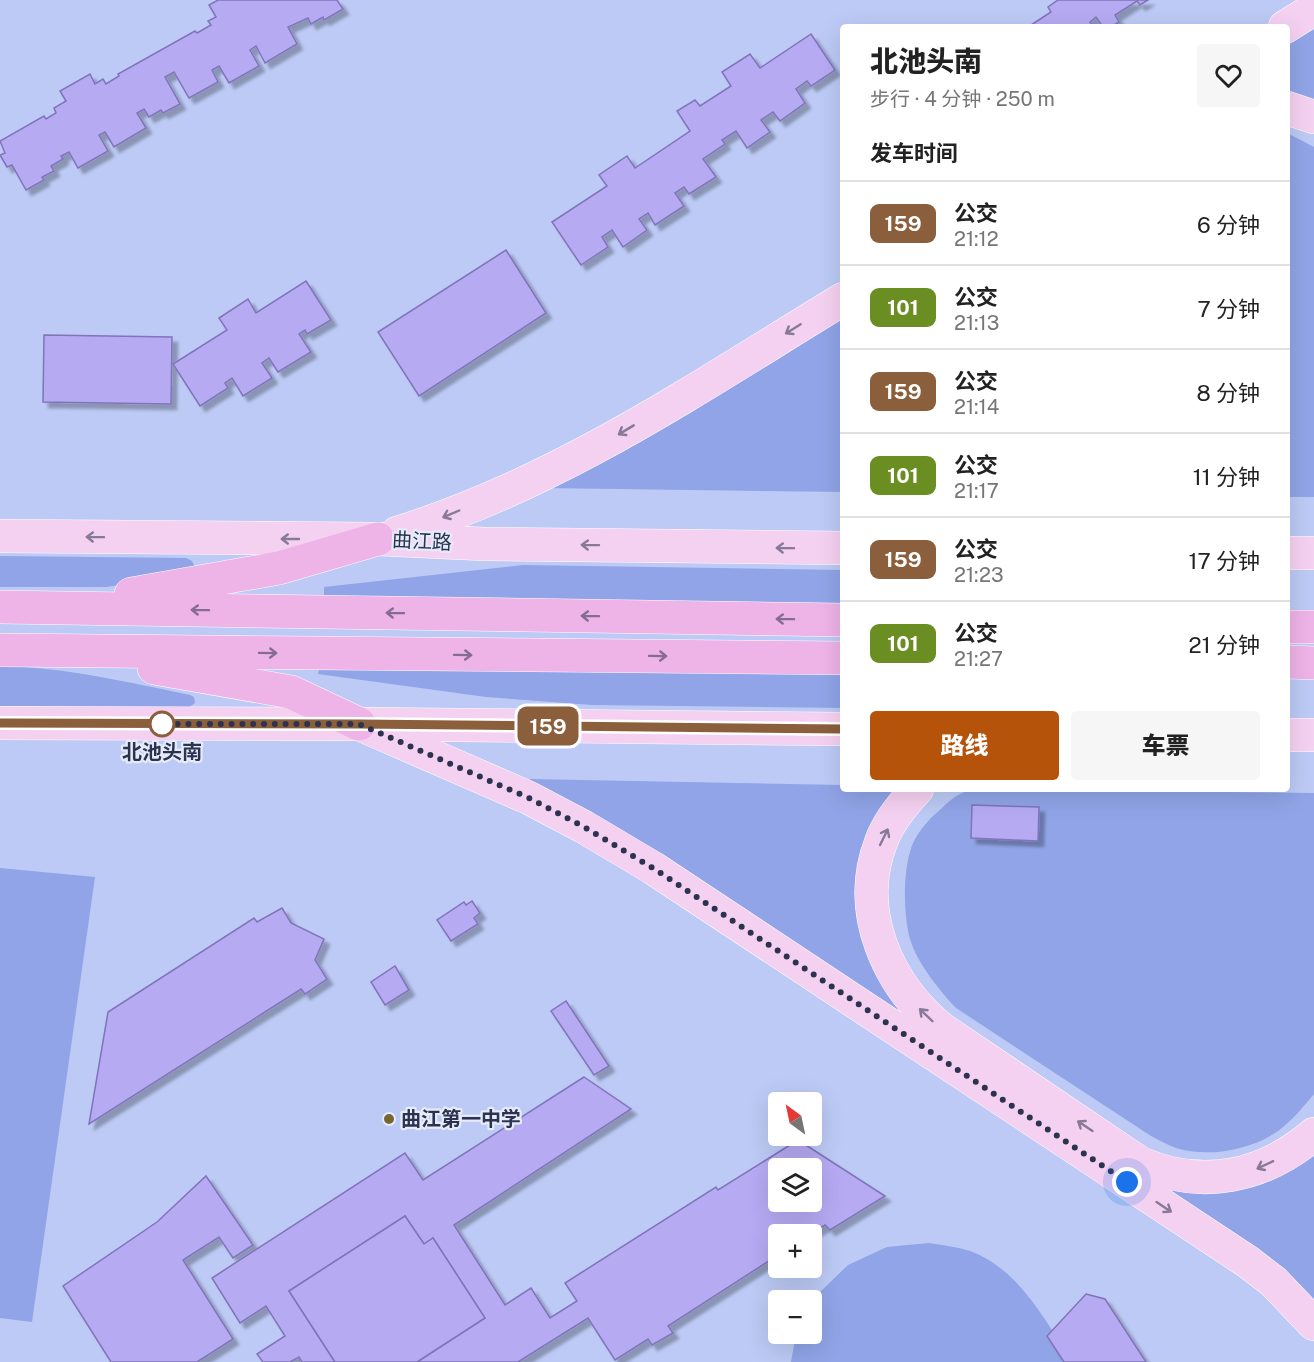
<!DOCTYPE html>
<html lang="zh">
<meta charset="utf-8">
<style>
:root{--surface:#fff;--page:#f6f6f6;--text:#222;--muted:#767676;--line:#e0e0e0;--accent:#b45309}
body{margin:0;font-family:"Public Sans","Noto Sans SC",sans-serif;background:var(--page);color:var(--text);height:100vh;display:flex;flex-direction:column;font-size:22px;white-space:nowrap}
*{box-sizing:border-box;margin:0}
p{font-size:20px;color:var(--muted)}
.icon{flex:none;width:33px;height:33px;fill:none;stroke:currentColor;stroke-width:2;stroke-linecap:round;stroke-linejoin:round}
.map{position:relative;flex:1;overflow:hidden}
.details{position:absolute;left:840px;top:24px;width:450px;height:768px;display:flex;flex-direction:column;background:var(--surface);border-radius:6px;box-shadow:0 6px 24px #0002}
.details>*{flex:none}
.badge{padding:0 12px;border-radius:9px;font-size:21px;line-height:39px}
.needle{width:39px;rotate:327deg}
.fabs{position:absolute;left:768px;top:1092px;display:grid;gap:12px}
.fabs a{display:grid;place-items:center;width:54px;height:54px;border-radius:6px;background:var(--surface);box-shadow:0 6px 24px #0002;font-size:30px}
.you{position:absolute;width:30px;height:30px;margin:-15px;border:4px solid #fff;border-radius:50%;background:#1a73e8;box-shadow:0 0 0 9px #1a73e833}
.map>.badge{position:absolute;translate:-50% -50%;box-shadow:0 0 0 3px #fff}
h2{padding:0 30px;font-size:22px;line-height:54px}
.round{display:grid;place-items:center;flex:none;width:63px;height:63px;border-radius:6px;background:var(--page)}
.overview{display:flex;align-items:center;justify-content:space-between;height:102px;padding:0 30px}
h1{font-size:28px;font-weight:800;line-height:45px}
.action{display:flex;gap:12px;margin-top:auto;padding:12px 30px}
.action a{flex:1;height:69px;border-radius:6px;background:var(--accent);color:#fff;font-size:24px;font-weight:800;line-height:69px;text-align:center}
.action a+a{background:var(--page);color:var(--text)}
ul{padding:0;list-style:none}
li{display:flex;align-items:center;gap:18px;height:84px;padding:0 30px;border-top:2px solid var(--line)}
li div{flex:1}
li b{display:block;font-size:22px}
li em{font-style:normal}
li .badge{min-width:66px;font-weight:700;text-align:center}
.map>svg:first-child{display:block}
</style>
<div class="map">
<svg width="1314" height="1362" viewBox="0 0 1314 1362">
<defs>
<filter id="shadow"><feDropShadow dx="5.5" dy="5.5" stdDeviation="1.5" flood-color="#0004"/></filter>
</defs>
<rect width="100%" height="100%" fill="#bccaf5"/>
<!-- green -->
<g fill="#90a4e7">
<path d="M1314,18V106L1287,96V35Z"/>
<path d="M1287,133L1314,147V497H1287Z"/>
<path d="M843,311V492L543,488Z"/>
<path d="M0,556L186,558L192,561L195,567L188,575L106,587H0Z"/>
<path d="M523,565L843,570V603L324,597V587Z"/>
<path d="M320,665L843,673V708L592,705L486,697L318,674Z"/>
<path d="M0,666C64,667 127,682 190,695L194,697L195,703L188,708L0,706Z"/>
<path d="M529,779L843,785V789H896L883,809L882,980L907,1020L604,824Z"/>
<path d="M973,789L1314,793V1094C1303,1107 1292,1121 1278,1131C1251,1150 1208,1158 1176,1148C1168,1145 1159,1140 1151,1136L956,1008C940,991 917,963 910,939C903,914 902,863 915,839C922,827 931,817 942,808C952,798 959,793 973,789Z"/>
<path d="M0,868L95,877L32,1322L0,1318Z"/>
<path d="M1314,1146V1306L1157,1189Z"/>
<path d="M929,1243C942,1245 957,1247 970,1251C1019,1269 1045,1320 1072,1362H791L796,1334H812V1305L818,1294L848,1265L887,1247Z"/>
</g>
<!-- building -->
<g fill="#b6aaf3" stroke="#8074b9" stroke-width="1.5" fill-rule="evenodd" filter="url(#shadow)">
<path d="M218,0H337L343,9L324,20L323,17L311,24L308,18L288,27L297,44L265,63L256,46L250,50L259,66L229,83L219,66L212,70L218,82L189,98L174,72L165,77L180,104L163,113L161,110L149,117L144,109L137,113L146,128L114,147L105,132L99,135L108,151L78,168L69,152L61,156L63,159L51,166L54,171L42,177L44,180L26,190L12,165L7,167L0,155L5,153L0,141L44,116L46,119L56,113L54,108L66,101L60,91L90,74L95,84L103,79L106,84L119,76L118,74L195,31L197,33L211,25L208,21L216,17L209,5Z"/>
<path d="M1058,0H1148L1140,5L1137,1L1115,15L1119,22L1111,27H1103L1096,17L1090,22L1094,27H1028L1051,12L1048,7Z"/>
<path d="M811,34L835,70L811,86L807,81L796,89L805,103L780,121L773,112L761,120L770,132L747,148L736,131L722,140L725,144L703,159L716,177L689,194L684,187L675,193L684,206L655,225L648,213L639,219L647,230L623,247L612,230L602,237L608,247L581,265L552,222L607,186L599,175L627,156L635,168L690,131L677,111L695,100L700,106L731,86L722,72L750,54L760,68Z"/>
<path d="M506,250L546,313L419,396L378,332Z"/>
<path d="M306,281L331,320L307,334L305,330L299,334L311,352L278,372L269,358L262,363L272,378L243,396L232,378L225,383L228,388L200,406L173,364L227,330L219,318L248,299L256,313Z"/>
<path d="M44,335L172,337L171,404L43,402Z"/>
<path d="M972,805L1039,807L1038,841L971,838Z"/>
<path d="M472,901L480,913L474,918L478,924L451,941L437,920L464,902L466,905Z"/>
<path d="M282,908L291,923L324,939L315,960L327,979L305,994L301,989L89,1124L108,1012L254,918L257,922Z"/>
<path d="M395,966L409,990L385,1005L371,982Z"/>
<path d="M566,1001L609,1066L594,1075L551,1011Z"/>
<path d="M584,1077L631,1109L454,1225L505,1305L531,1288L550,1318L577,1301L565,1283L716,1187L718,1190L798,1140L885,1196L830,1230L825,1225L810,1234H778V1255L668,1326L673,1333L652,1345L648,1339L615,1360L588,1318L518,1362H417L485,1318L433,1238L424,1244L405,1216L289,1291L335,1362H302L299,1357L290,1362H263L257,1354L285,1336L266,1306L240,1323L212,1278L405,1153L423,1180ZM778,1168H812V1202H778Z"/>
<path d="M206,1176L253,1245L233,1258L219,1237L183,1260L233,1339L197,1362H111L63,1286L157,1222Z"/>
<path d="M405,1216L424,1244L433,1238L485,1318L417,1362H335L289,1291Z"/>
<path d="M1086,1294L1105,1299L1146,1362H1064L1047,1336Z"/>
</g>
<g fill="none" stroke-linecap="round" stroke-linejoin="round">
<!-- major casing -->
<g stroke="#fff" stroke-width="34">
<g id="major">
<path d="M1285,27L1314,9"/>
<path d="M1287,108L1314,117"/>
<path d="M397,533C559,483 700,386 843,299"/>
<path d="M0,536L378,539L484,544L843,548"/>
<path d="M1287,553H1314"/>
<path d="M0,723L359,724L843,729"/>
<path d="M359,724L529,798L584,827L653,868L1248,1262L1274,1282L1314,1324"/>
<path d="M1287,735H1314"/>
<path d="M917,789C903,804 888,822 881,842C854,912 888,986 943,1030L1140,1163C1202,1190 1264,1177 1314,1134"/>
</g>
</g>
<!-- highway casing -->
<g stroke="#fff" stroke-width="34">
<g id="highway">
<path d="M131,594L279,568L378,539"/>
<path d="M0,607L843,620"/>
<path d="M1287,627H1314"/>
<path d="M0,650L843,658"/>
<path d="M1287,662L1314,663"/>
<path d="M154,668L291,692L359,724"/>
</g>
</g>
<!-- major -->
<use href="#major" stroke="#f5d1f1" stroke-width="33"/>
<!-- highway -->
<use href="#highway" stroke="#eeb3e7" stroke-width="33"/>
</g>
<!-- one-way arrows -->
<defs><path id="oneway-shaft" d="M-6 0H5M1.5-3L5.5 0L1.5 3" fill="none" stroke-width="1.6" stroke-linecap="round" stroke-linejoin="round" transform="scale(1.5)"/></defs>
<g stroke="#867a98">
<use href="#oneway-shaft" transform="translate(793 329) rotate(148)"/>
<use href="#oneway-shaft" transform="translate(626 430) rotate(149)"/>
<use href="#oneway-shaft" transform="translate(451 514) rotate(157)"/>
<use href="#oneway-shaft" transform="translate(95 537) rotate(-179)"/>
<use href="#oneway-shaft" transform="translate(290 539) rotate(-180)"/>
<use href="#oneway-shaft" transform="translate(590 545) rotate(-179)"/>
<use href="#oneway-shaft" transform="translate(785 548) rotate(-179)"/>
<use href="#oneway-shaft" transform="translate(884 837) rotate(-64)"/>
<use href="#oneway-shaft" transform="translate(926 1015) rotate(-136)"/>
<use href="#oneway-shaft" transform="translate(1085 1126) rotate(-146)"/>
<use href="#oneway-shaft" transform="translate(1265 1165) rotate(155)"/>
<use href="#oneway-shaft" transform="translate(1164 1207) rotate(34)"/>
</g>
<g stroke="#836d94">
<use href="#oneway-shaft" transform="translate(200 610) rotate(-179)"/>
<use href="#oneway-shaft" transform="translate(395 613) rotate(-179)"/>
<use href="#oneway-shaft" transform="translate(590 616) rotate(-179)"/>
<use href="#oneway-shaft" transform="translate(785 619) rotate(-179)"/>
<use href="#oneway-shaft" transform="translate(268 653) rotate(1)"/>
<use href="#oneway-shaft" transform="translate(463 655) rotate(1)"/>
<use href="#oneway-shaft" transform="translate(658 656) rotate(1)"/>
</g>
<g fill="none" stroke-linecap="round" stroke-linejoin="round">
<!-- line casing -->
<g stroke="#fff" stroke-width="14">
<path id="line" d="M0,723L359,724L843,729"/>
</g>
<!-- line -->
<use href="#line" stroke="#8b5e3c" stroke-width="9"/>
<!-- walk -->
<path stroke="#2b3350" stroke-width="6" stroke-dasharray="0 10.8" d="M162,724H159H359L529,798L584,827L653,868L1127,1182"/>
</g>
<!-- markers -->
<circle fill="#fff" stroke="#8b5e3c" stroke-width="3" cx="162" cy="724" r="12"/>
<circle fill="#776634" stroke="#e6ebfa" stroke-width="2" cx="389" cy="1119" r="6"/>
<g text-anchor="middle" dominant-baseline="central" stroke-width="4.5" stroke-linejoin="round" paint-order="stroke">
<!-- street labels -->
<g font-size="20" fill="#2b3350" stroke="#e6ebfa">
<text transform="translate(422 541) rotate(3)">曲江路</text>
</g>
<!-- stop labels -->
<g font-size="20" font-weight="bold" fill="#2b3350" stroke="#e6ebfa">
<text x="162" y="752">北池头南</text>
</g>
<!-- poi labels -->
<g font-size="20" font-weight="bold" fill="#2b3350" stroke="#e6ebfa" text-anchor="start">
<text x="401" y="1119">曲江第一中学</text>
</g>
</g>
</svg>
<div class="fabs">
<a><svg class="needle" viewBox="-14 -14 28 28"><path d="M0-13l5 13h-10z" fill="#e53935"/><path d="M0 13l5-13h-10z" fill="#767676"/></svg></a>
<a><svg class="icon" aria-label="layers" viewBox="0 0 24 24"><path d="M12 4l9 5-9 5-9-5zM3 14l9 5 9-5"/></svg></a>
<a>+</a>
<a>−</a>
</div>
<div class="you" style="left:1127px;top:1182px"></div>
<b class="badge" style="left:548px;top:726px;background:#8b5e3c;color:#fff">159</b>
<section class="details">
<div class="overview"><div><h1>北池头南</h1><p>步行 · 4 分钟 · 250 m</p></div><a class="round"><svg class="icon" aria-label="heart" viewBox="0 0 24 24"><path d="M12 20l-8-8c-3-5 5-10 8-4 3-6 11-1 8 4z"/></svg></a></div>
<h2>发车时间</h2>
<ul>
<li><span class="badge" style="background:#8b5e3c;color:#fff">159</span><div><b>公交</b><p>21:12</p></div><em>6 分钟</em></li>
<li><span class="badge" style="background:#6b8e23;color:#fff">101</span><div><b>公交</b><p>21:13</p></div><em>7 分钟</em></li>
<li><span class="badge" style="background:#8b5e3c;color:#fff">159</span><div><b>公交</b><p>21:14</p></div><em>8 分钟</em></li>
<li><span class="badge" style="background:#6b8e23;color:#fff">101</span><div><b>公交</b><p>21:17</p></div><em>11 分钟</em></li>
<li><span class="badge" style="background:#8b5e3c;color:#fff">159</span><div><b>公交</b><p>21:23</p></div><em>17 分钟</em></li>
<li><span class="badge" style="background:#6b8e23;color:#fff">101</span><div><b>公交</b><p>21:27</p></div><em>21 分钟</em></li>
</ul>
<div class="action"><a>路线</a><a>车票</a></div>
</section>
</div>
